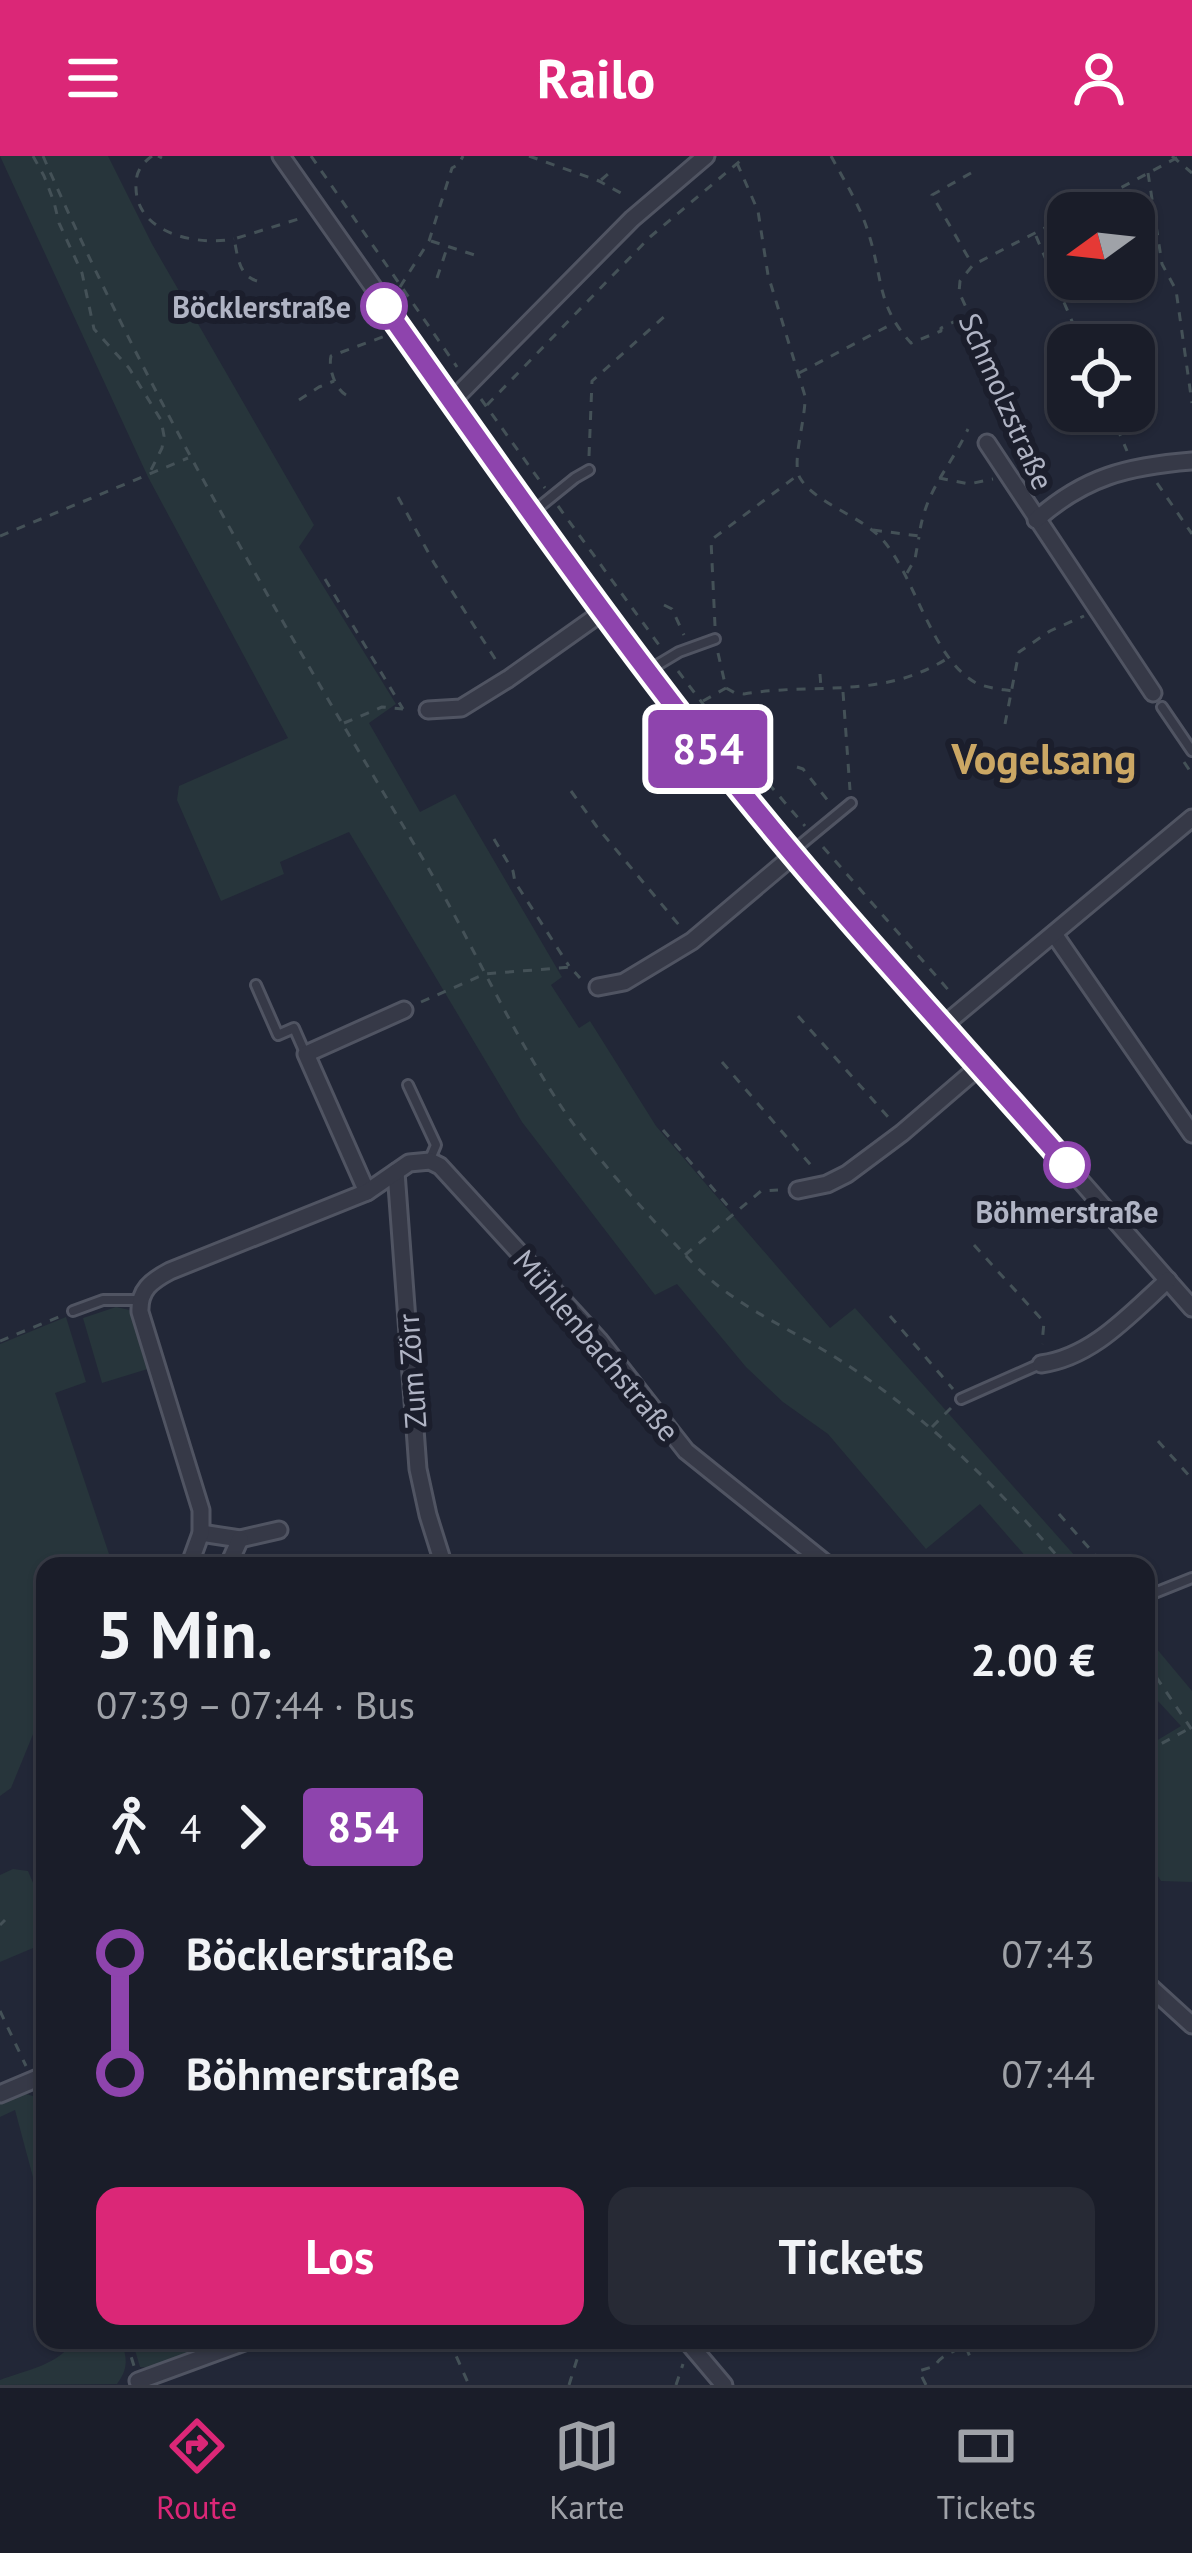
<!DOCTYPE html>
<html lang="de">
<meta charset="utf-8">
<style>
:root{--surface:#1a1d29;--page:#272a35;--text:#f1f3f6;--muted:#9fa2a8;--line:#383b46;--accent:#db2777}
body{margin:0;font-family:"PT Sans",sans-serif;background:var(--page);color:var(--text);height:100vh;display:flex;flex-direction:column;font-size:45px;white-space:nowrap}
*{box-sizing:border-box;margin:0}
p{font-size:39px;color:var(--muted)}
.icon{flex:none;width:66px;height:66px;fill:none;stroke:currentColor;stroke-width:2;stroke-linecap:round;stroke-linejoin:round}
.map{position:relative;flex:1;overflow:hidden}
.details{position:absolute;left:36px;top:1401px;width:1119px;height:792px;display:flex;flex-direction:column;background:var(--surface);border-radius:24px;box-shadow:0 3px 9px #0004,0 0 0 3px var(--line)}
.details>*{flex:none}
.badge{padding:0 24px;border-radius:9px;font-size:42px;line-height:78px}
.needle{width:78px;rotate:255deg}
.buttons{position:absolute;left:1047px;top:36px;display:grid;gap:24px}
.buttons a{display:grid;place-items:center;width:108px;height:108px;border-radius:24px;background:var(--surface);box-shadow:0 3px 9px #0004,0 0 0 3px var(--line);font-size:60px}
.map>.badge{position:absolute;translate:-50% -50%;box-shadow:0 0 0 6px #fff}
.legs{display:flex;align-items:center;gap:18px;height:132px;padding:0 60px;font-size:39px}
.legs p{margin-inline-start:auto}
.headline{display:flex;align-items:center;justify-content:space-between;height:204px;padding:0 60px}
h1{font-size:66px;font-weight:700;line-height:90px}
.cta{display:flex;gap:24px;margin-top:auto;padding:24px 60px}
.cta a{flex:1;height:138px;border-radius:24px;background:var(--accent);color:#fff;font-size:48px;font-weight:700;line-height:138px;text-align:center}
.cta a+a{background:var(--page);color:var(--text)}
ul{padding:0 60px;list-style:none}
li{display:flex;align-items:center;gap:42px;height:120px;font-size:45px}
li i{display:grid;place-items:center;width:18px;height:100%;margin:0 15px;background:currentColor}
li i::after{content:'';width:30px;height:30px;margin:-15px;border:9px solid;border-radius:50%;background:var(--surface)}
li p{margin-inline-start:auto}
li:first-child i{background:linear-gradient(#0000 50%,currentColor 0)}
li:last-child i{background:linear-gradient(currentColor 50%,#0000 0)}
header{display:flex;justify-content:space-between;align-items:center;height:156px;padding:0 60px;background:var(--accent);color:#fff;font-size:54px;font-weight:700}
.tabs{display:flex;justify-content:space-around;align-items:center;height:168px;border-top:3px solid var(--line);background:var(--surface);font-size:33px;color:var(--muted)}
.tabs a{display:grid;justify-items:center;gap:6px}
.tabs .on{color:var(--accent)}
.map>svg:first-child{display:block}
</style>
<header><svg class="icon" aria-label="menu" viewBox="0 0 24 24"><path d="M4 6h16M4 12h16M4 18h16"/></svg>Railo<svg class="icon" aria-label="person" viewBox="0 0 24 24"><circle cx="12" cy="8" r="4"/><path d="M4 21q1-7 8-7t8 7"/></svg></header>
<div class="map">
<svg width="1192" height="2229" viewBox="0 0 1192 2229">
<rect width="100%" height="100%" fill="#222737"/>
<!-- green -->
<g fill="#27353b">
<path d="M0,0H108L152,88L314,369L299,391L396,548L369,567L420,656L455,638L562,821L551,829L579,872L590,865L656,970L830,1172L855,1152L1084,1410H1034L980,1348L926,1393L828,1278L783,1246L746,1211L677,1128L655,1139L522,966L349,676L280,706L284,718L221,745L177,644L179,630L288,582L148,321Z"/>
<path d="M116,1151L134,1155L151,1212L102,1227L83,1162Z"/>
<path d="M66,1161L86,1226L55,1237L109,1398L104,1410H45V1549L11,1632L0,1640V1188Z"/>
<path d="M1146,1480L1192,1535V1726L1161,1725L1146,1701V1591L1181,1570L1146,1532Z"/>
<path d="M13,1713L28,1715L40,1743H45V1787L0,1806V1719Z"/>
<path d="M26,1938L39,1942L45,1951V2066L15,1954L0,1961V1945Z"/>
<path d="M73,2184H121C127,2202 129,2212 117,2228L0,2229V2224C23,2215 63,2208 73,2184Z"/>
<path d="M132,2184H226L153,2212L140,2211Z"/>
</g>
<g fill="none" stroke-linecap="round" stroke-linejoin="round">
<!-- service casing -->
<g stroke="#505462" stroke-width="14">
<g id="service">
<path d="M533,356L575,322L589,314"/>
<path d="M649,514L679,496L715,483"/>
<path d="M1162,551L1192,595"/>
<path d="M794,694L851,647"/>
<path d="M256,829L278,879L294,872L305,897"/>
<path d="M408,929L436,989L430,1003"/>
<path d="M73,1155L103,1144H139"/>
<path d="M961,1243L1040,1208"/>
<path d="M1157,1436L1192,1422"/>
</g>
</g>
<!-- minor casing -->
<g stroke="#505462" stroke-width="21">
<g id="minor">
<path d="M281,0L532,357L707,592L845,756L1192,1152"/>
<path d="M452,245L632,63L706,0"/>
<path d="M987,287L1153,537"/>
<path d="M1036,364C1084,321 1128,310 1192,305"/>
<path d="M428,554L461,552L508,523L604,455"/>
<path d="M1054,778L1192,978"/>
<path d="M598,831L624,826L692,785L795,698"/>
<path d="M944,869L1192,662"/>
<path d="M396,1016L418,1313L428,1359L444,1410"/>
<path d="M798,1034L827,1028L847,1018L902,977L980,910"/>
<path d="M367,1036L306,898L404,854"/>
<path d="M1041,1208C1093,1201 1130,1158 1168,1124"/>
<path d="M201,1377L240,1383L279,1374"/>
<path d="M189,1410L201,1377V1354L140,1156C139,1134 151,1125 170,1115L367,1036L409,1007L430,1005L440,1010L599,1184L686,1295L829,1410"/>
<path d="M228,1410L240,1383"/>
<path d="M1146,1827L1192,1869"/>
<path d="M0,1938L45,1919"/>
<path d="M686,2184L724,2229"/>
<path d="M138,2225L250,2184"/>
</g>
</g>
<!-- path -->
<g stroke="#445157" stroke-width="3" stroke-dasharray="9 9" stroke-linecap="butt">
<path d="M33,0L44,20L54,46L59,67L82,117L94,173L129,212L161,264L164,280L162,292L149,318"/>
<path d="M43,0C150,245 286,474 423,703C469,781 506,865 555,941C592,999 642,1052 688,1102C732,1150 785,1169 838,1203C926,1259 998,1332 1066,1410"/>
<path d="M152,0C141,8 135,17 136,32C137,78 198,90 234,83"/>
<path d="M158,0L162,2"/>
<path d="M311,0L457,211"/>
<path d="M529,0L599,25L628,41"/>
<path d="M831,0C845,26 861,51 869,79C883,123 877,150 911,187L941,175V172L964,161"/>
<path d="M1172,0L1192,17"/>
<path d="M737,7L758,55L768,119L805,240C806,263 791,307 800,322C815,347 859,359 881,382C916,420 930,501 976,527C987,532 1000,533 1012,535"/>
<path d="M971,17L932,39L972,108"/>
<path d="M1148,17L1162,108L1176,134L1192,247"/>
<path d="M601,24L614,13"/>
<path d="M1074,57L1180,0"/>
<path d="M1036,80L1082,189"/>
<path d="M431,85L481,101"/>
<path d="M437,122L447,92"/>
<path d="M257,125C238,119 238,100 234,83L305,61"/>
<path d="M400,131L429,85L452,12L459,8L463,0"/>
<path d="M799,217L892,168"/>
<path d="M346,239C335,233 328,211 331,200L388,179"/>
<path d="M481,243L545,332"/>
<path d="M299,244L319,231L334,225"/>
<path d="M487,249L650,81L746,0"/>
<path d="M1110,255L1127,295"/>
<path d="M589,300L592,225L665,160"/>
<path d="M939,322L969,328L993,323"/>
<path d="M1157,327L1192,378"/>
<path d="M1047,330L959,136L960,125L973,109L1068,60"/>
<path d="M398,341L434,407L499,509"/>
<path d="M558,350L662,493"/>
<path d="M873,374L919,380C926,332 949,314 968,273"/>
<path d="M0,380L188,302"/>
<path d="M907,417L915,403L919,381"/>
<path d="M325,423L403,553"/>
<path d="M664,449L672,453L684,479"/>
<path d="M715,470L711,384L798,319"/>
<path d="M718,497L726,532L735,537L744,538C816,526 882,544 948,502"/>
<path d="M678,515L725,577L805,670"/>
<path d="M820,518L821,532"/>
<path d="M843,536L850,634"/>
<path d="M703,545L726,532"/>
<path d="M344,567L382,551L403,553"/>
<path d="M1005,568L1019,496L1050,475L1084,460"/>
<path d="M1184,606L1192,618"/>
<path d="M797,611L803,613L829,646"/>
<path d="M571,635L597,671L679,769"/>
<path d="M494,683L513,715L515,726L569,810"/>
<path d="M823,691L951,837"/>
<path d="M421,846L485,818L570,811L580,822"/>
<path d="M798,860L889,962"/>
<path d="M722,906L815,1014"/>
<path d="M663,974L733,1056"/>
<path d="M974,1089L1044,1166L1042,1188"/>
<path d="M685,1099L761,1035L778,1034"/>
<path d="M890,1160L953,1233"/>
<path d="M0,1185L61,1160"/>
<path d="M932,1271L951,1252"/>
<path d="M1158,1285L1192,1323"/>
<path d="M1059,1358L1105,1410"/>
<path d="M1146,1506L1192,1574"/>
<path d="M1146,1596L1192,1571"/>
<path d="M0,1769L5,1764"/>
<path d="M0,1855L26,1910"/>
<path d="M126,2184L134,2210"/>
<path d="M449,2184L469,2229"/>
<path d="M966,2191L970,2201"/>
<path d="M569,2229L583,2184"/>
<path d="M676,2229L683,2208"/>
<path d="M926,2229L919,2215L935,2210C943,2195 960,2197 968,2184"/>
</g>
<!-- service -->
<use href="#service" stroke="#363947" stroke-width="8"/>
<!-- minor -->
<use href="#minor" stroke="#363947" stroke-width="15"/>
</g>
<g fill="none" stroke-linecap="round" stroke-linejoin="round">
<!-- line-1 casing -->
<g stroke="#fff" stroke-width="27">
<path id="line-1" d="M384,150C489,298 593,447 705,590C818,735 945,870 1067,1009"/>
</g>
<!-- line-1 -->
<use href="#line-1" stroke="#8e44ad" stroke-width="18"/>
</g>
<!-- markers -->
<g fill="#fff" stroke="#8e44ad" stroke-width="6">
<circle cx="384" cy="150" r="21"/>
<circle cx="1067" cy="1009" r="21"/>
</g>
<g text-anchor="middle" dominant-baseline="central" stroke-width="12" stroke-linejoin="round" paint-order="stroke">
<!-- stop labels -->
<g font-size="30" font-weight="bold" fill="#b0b4c4" stroke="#1b1e2c" text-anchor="end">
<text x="351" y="150">Böcklerstraße</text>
<text x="1067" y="1055" text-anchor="middle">Böhmerstraße</text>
</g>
<!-- street labels -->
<g font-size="30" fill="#b0b4c4" stroke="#1b1e2c">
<text transform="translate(1007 245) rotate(66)">Schmolzstraße</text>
<text transform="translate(597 1189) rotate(50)">Mühlenbachstraße</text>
<text transform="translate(411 1215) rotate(-94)">Zum Zörr</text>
</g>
<!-- district labels -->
<g font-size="42" font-weight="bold" fill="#cba764" stroke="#1b1e2c">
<text x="1044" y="602">Vogelsang</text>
</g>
</g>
</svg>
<div class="buttons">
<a><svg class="needle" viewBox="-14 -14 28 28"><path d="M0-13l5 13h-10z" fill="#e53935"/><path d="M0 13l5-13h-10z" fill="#9fa2a8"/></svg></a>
<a><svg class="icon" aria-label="locate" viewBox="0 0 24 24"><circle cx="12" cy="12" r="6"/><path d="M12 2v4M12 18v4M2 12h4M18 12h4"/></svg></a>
</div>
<b class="badge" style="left:708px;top:593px;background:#8e44ad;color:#fff">854</b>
<section class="details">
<div class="headline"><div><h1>5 Min.</h1><p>07:39 – 07:44 · Bus</p></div><b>2.00 €</b></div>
<div class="legs"><svg class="icon" aria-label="walk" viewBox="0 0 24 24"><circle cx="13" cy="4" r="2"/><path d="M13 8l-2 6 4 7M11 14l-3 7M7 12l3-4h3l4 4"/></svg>4<svg class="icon" aria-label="forward" viewBox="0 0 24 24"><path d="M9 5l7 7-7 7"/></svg><b class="badge" style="background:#8e44ad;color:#fff">854</b></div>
<ul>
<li><i style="color:#8e44ad"></i><b>Böcklerstraße</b><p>07:43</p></li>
<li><i style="color:#8e44ad"></i><b>Böhmerstraße</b><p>07:44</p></li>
</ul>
<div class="cta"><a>Los</a><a>Tickets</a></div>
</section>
</div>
<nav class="tabs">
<a class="on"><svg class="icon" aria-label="directions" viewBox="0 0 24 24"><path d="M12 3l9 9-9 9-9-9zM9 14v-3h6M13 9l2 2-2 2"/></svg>Route</a>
<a><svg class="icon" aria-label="map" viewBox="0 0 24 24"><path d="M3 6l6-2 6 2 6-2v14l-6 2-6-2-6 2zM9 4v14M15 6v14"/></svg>Karte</a>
<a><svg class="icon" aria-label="tickets" viewBox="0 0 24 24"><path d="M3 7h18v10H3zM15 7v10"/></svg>Tickets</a>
</nav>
